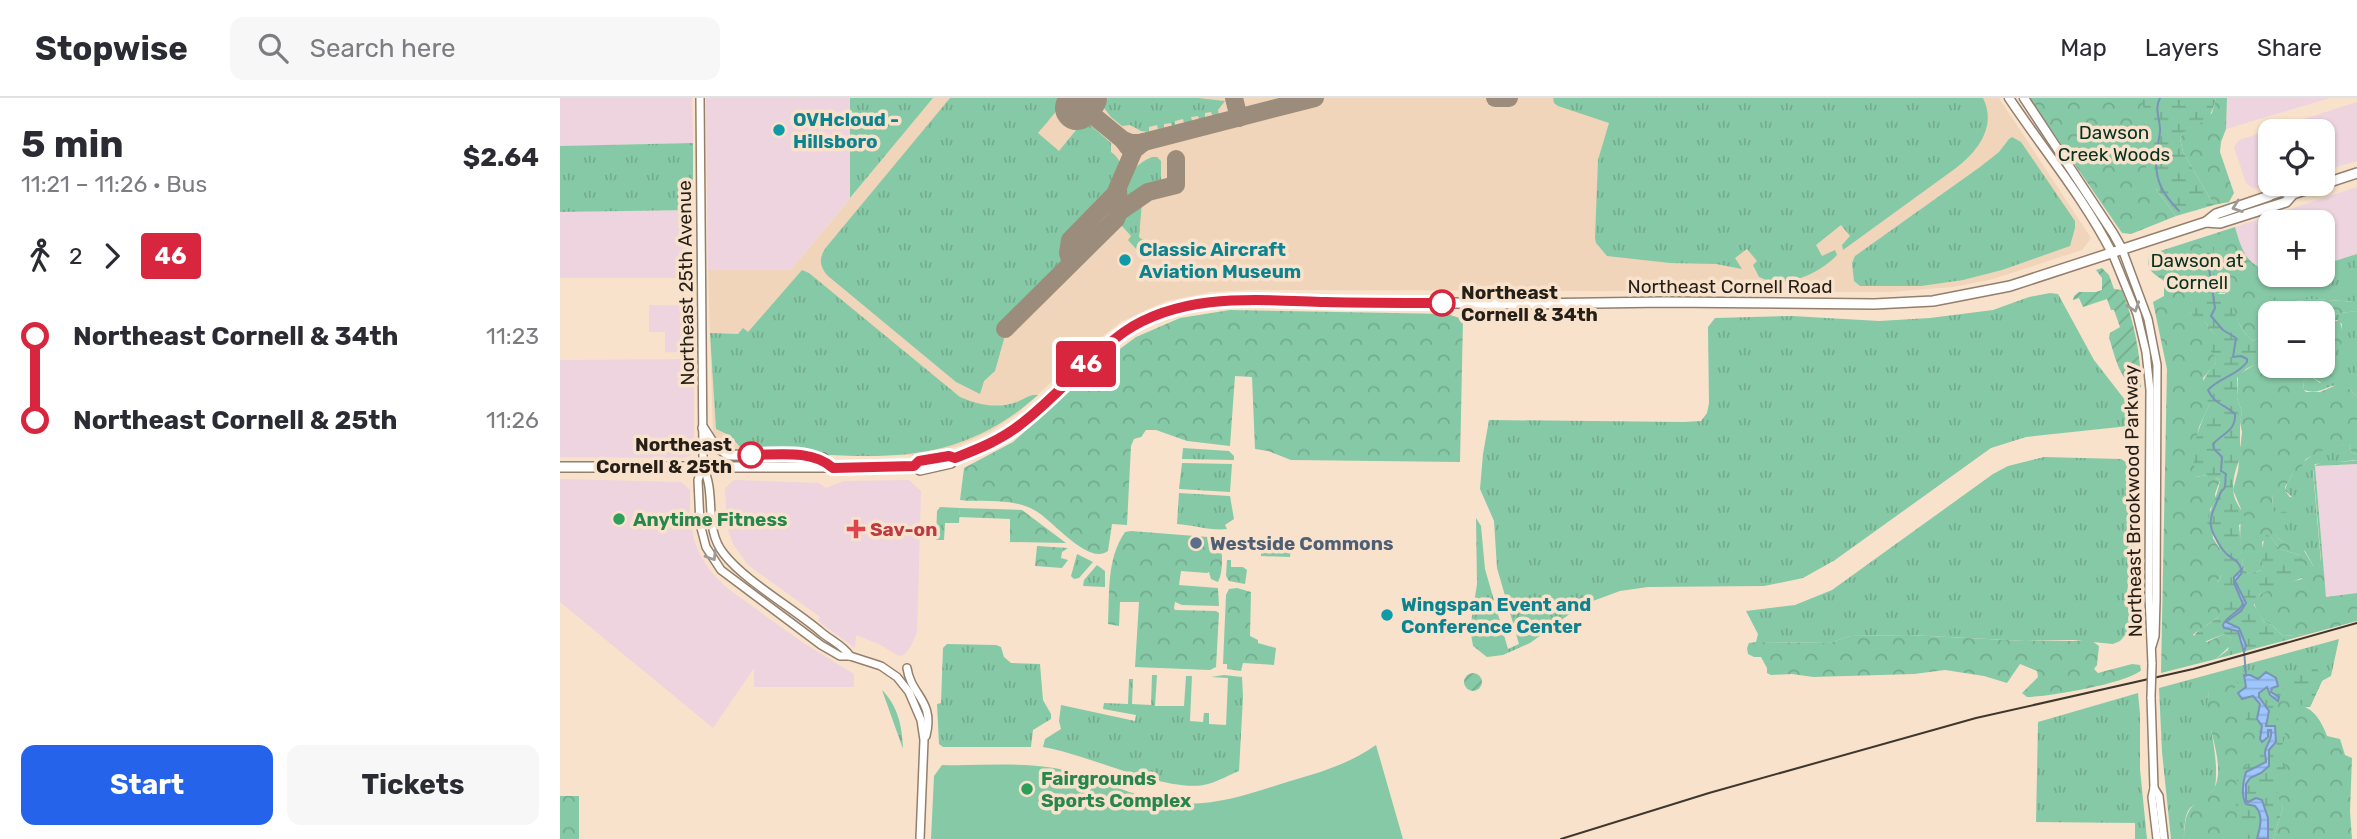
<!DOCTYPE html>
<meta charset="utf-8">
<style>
:root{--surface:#fff;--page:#f7f7f7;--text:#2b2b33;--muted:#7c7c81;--line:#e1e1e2;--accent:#2563eb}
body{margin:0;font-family:Rubik,sans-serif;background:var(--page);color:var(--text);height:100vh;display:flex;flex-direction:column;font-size:26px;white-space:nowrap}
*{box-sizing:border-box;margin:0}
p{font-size:23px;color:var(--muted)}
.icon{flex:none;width:38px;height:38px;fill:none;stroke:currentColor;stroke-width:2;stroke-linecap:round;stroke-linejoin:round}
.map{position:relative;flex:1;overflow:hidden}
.panel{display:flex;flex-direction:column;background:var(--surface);width:560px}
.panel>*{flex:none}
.badge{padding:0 14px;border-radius:5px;font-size:24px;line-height:46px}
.tools{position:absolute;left:1698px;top:21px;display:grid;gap:14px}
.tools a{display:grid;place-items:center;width:77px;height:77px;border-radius:14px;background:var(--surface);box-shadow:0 2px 5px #0004;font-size:35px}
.map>.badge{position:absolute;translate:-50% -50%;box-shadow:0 0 0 4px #fff}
.legs{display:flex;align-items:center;gap:10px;height:77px;padding:0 21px;font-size:23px}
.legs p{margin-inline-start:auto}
.summary{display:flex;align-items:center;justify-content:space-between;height:119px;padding:0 21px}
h1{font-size:38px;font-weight:700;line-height:52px}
.primary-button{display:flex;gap:14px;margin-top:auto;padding:14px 21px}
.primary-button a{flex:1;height:80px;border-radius:14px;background:var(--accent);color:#fff;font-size:28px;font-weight:700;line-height:80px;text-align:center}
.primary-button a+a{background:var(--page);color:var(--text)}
ul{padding:0 21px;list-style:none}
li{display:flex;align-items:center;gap:24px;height:84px;font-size:26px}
li i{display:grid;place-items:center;width:10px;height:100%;margin:0 9px;background:currentColor}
li i::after{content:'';width:18px;height:18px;margin:-9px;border:5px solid;border-radius:50%;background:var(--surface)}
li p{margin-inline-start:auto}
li:first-child i{background:linear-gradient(#0000 50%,currentColor 0)}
li:last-child i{background:linear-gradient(currentColor 50%,#0000 0)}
header{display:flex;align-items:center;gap:42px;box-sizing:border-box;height:98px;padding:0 35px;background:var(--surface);border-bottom:2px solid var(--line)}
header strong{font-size:33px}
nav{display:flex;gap:38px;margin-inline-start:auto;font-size:24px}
.search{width:490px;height:63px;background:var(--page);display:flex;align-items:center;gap:18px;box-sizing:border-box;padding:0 24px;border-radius:14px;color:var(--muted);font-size:26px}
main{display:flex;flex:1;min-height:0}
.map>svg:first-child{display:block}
</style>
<header>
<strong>Stopwise</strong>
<div class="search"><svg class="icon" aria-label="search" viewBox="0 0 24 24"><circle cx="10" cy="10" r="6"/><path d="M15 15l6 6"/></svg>Search here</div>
<nav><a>Map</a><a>Layers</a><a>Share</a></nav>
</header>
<main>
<section class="panel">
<div class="summary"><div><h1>5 min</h1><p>11:21 – 11:26 · Bus</p></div><b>$2.64</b></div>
<div class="legs"><svg class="icon" aria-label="walk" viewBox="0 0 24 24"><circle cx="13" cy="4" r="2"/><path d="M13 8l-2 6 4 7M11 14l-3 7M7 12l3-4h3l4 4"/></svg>2<svg class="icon" aria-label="forward" viewBox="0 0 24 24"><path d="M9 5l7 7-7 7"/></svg><b class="badge" style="background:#d7263d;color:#fff">46</b></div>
<ul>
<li><i style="color:#d7263d"></i><b>Northeast Cornell &amp; 34th</b><p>11:23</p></li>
<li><i style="color:#d7263d"></i><b>Northeast Cornell &amp; 25th</b><p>11:26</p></li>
</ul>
<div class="primary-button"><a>Start</a><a>Tickets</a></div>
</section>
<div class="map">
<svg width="1797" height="741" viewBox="0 0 1797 741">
<defs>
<pattern id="grass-tufts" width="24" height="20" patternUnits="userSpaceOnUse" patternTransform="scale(1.75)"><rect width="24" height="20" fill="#86c9a6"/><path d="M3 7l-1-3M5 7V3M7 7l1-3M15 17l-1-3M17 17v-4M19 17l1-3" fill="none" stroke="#74ac8e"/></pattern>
<pattern id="forest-crowns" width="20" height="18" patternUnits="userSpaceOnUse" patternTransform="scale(1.75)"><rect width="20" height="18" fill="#86c9a6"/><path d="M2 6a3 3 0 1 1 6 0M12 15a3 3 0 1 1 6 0" fill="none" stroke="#74ac8e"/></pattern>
<pattern id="wetland-marsh" width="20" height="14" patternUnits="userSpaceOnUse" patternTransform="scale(1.75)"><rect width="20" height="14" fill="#86c9a6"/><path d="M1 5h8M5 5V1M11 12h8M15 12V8" fill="none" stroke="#74ac8e"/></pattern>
<pattern id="garden-furrows" width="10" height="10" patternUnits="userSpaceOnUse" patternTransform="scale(1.75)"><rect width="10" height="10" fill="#86c9a6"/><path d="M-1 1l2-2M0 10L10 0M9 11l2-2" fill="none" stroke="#74ac8e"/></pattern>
<pattern id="water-rules" width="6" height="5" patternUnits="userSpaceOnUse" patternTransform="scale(1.75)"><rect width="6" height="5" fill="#9ec6fd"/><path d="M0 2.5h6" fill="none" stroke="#88aad8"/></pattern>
</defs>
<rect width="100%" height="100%" fill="#f8e2cc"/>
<!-- commercial -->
<g fill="#edd4de">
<path d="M0,0H132L133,45L0,48Z"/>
<path d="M146,0H290V100L231,172H148Z"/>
<path d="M1667,0H1770L1666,31Z"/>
<path d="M1797,4V63L1762,73V33H1710V86H1713L1694,91L1686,85L1674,49L1679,42Z"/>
<path d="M1797,89V156L1762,167V124H1710L1709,172L1693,167L1682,153L1675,129Z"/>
<path d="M133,112L134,180H0V114Z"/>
<path d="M89,207L134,208V255L105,254V234H89Z"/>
<path d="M134,261V350L130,358L121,360L0,359V262Z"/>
<path d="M1797,366V495L1766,499L1755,368Z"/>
<path d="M0,381L121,384L130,392V419L134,442L140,457L151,474L167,490L242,544L294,576V589H194V570L153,630L0,504Z"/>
<path d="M174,382L259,385L266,390L284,383L349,382L361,393L357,534L351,548L344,557L339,558L319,546L296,537L295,550L258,523L260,519L188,467L173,446L167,429L165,390Z"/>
</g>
<!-- built -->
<path fill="#f0d5ba" d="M373,0H1439L1531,140L1522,152L1433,181L1393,189L1329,194L691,192L651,194L606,203L561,224L535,244L457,316L430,334L395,349L354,357L308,358L177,353L161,347L153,335L148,172H231Z"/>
<!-- grass -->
<g fill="url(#grass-tufts)">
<path d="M290,0H373L290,100Z"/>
<path d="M390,0H498L500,4L499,10L478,35L499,53L521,26L528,25L551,45V54C585,77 521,119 510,135C503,145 507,157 501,166C490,182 461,204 447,220L442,228L444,241L435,273L424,283L420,296L396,284L268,178C258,167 259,158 268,147Z"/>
<path d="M548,0H638L665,3L658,12L659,17L653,18L651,14L645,15V20L639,22L638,18L631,19L632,23L624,25L623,21L615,23V27L612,28L611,25L604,26V30L598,31L597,27L589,29V34L581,33L570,27L562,28L551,19L544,10L545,3Z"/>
<path d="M993,0H1423C1437,28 1418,53 1396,70L1283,152L1282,147L1290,138L1281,127L1256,147L1262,158L1275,152L1277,157C1259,176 1224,192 1199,179L1193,167L1197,163L1187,151L1175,160L1182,171L1156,166L1110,165L1047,158L1036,145L1035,140L1038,62L1049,25L998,8L994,5Z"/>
<path d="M1452,39L1461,44L1515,123V130L1510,148L1442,172L1403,182L1361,188H1300L1294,183L1292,165L1295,158L1420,69L1439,54L1449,41Z"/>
<path d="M133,45V112L0,114V48Z"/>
<path d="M592,59H597L601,63V85L585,90L564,104C558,84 575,66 592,59Z"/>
<path d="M582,104L579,139L583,142L578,153L568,142L571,138L561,127C563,116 572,109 582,104Z"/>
<path d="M552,105L551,118L512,156V148L516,140Z"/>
<path d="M1797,156V204L1753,201L1719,205L1710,201L1706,184L1724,177H1762V167Z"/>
<path d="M242,172L249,175L400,299C418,307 438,311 457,304C465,301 470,296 478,297C385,380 298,355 184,353L169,337L156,331L150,235L178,236L183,230L188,234Z"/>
<path d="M1490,195L1498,196L1534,262L1572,311L1569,328L1466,339L1431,350L1275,462L1243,480L1204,488L1088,489L1060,493L1022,507L970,545L943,557L927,559L913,548L910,531L917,486L916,420L921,428L925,471L948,551L959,546L937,470L934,423L920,391L923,356L929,322L1124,324L1141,323L1147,315L1149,305L1148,229L1155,220L1232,218L1319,223L1370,220L1433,212L1469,199Z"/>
<path d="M1797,213V299L1789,290C1784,289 1777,287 1772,288C1761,292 1756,296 1744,292L1743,284L1750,278L1760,285L1770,275L1767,264L1771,253L1780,248L1782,226L1777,222L1772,223V216Z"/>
<path d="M1783,346H1789L1792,355L1797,356V362L1755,366L1753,373L1761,465L1759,469H1754L1745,453L1721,443L1717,439L1714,428L1712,396L1714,399H1732L1725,393C1727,378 1748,357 1762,352C1771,350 1775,352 1783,346Z"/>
<path d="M623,350L669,353L674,358V362L622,361Z"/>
<path d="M1484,359L1561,361L1569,366L1574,378L1577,430L1567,494L1570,522L1568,534L1560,543L1553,546L1513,542L1466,543L1349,537L1290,538L1269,545L1196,544L1198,536L1186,513L1235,507L1272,492L1433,376L1448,368Z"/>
<path d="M622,365L672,366L670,394L619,391Z"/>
<path d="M619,395L670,398L674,421L665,427L667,431C651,433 633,427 617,426Z"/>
<path d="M380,409L400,410L399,425H385L384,442H376L377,413Z"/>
<path d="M517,456L533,464L519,480L514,481L511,478Z"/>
<path d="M537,467L545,473V489L523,488L524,482Z"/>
<path d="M1779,541L1771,578L1762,583L1750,609H1745L1713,741H1678L1679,726L1649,592C1646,627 1660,654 1655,690C1634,715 1625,697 1624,741H1611L1602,654L1599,590Z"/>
<path d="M387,546L436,547L441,549L444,559L451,565L480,566L483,602L491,616V621L473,632L471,649H383L379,646L377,606L381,605L383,550Z"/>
<path d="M592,577H597L595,608H624L626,578H632L630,623L643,624L644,615H649V626L666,627L668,580L651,579L664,577L682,579L683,599L679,673C669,677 659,683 648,686C611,697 527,656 483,649L485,641L501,631L499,623L501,607L575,623L576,617L543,611L544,605L568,606L569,581H573L572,606L591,607Z"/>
<path d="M322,592C338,608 342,628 343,651Z"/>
<path d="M1578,595L1580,616V671L1587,741H1575V725L1476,724L1478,624Z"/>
</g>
<!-- forest -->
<g fill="url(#forest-crowns)">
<path d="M1469,0H1600L1596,91L1616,118L1571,136L1562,135Z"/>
<path d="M1656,0H1667L1666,31L1661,44L1660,54L1674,95L1669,104L1654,107L1623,54L1620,40L1625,32L1652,15Z"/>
<path d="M1675,129C1681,149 1686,170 1710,171V177H1724L1706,184L1711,201L1719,205L1753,201L1797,204V213L1773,216L1771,219L1772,223H1780L1783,237L1781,248L1771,253C1766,264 1768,270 1773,280L1772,284L1765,287L1750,278L1743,284L1744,292L1746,294H1760L1779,286L1787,288L1797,299V356L1792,355L1789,346H1783L1776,352L1761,353L1746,361L1739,372L1732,377L1725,389V393L1733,403L1732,410L1728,415H1720L1713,397L1712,400L1717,439L1721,443L1743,451L1754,469H1759L1761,462L1753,369C1764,359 1783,366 1797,362V366L1755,368L1766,499L1797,495V523L1749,536L1723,538L1712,527L1704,524C1701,518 1693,510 1695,503C1698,492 1731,483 1742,481L1739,457L1720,451L1710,438L1702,444L1704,457L1702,472L1688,476L1683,468L1680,443L1681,411L1673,392L1678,373L1682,334L1680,324L1682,314L1677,300L1678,277L1705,260L1710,259V268H1762V261H1765L1768,252L1762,247V238L1766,234L1765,226H1762V215H1710V251L1700,239L1693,243C1677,230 1675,212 1665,195H1657L1630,215L1645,224L1654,236L1656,265L1643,280L1650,306L1639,329L1633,357L1636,363L1635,379L1647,377L1660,382L1655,396L1656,403L1650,411L1653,440L1664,458V474L1657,484V488C1683,512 1648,524 1633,537L1647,544L1664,536L1671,540L1670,548L1656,561L1601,575L1607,271L1593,204L1604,198V183C1594,175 1586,173 1589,159L1594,155Z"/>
<path d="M670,212L887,216L903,221L900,364L731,362L708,353L695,351L692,279L675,278L670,348L627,343L596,332H586L581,339L574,341L571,348L567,427L552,426L548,453C529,468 493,423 476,413C452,399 426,405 400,402L404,370L453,344L541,265L576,239L620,220Z"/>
<path d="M400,410L462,412L506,445L450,444V421L399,419Z"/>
<path d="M571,433L648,439C652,440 655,440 658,443C664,451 663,476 658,484L651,481L649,474L647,475L621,473L619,487L658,490L659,508L622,507L615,504L614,510L615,512L656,513L659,515L656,569L650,572L575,569L579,504H560L559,528L548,526C550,495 546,462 565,434Z"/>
<path d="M477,448L508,450L502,454L501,460L508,462L502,470L475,468Z"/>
<path d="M667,462H671V469H683L687,472L685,486L669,483L666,478Z"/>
<path d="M677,490L691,494L690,538L698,542V545L716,550L714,567L683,565L681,573L667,571V566H663L666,497L669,491Z"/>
<path d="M1349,537L1466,543H1532L1539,548L1537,567L1534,571L1538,575L1572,566L1580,567L1581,572C1569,585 1488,599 1467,599L1462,595L1478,579L1477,573L1460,566L1447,585L1424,578L1385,572L1354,576L1253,579L1232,576L1211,577L1207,575V570L1201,559H1194L1188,556L1187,550L1189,545L1196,544L1269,545L1290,538Z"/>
<path d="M1684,571L1672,596L1698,643L1700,662L1674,689L1679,726L1678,741H1624C1625,721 1625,711 1643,700C1647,697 1653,694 1655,689C1665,666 1648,632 1647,608C1647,603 1649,597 1649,592L1673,574Z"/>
<path d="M1729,588L1735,592L1741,607C1756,613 1761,623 1767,638L1780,641L1785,657L1792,660L1790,713L1792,741H1713L1723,710L1717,696L1724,681L1718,653C1731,635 1719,633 1717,616C1716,608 1721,596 1724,589Z"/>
<rect x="0" y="698" width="19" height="43"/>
</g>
<!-- wetland -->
<g fill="url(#wetland-marsh)">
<path d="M1581,0H1656C1647,37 1634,17 1620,40L1623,54L1654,107L1616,118L1594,88L1586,69L1583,4Z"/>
<path d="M1649,144L1653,145C1656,154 1651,156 1651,163C1652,172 1656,183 1656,194L1659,196H1669C1676,215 1677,230 1693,243L1700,239L1710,251V259L1686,271L1677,280V300L1682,314L1680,324V347L1683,355C1676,367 1670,386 1675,401C1678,408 1683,414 1686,422L1679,427L1683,468L1688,476L1702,472C1703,461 1701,446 1706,437L1710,438L1720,451L1739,457L1747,470V478L1700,496L1694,507L1704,524L1712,527L1723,538L1749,536L1656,561L1668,552L1671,540L1664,536L1639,546L1632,544C1636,525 1658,529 1665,507L1662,501L1664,497L1657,488V484C1674,466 1655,444 1647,424C1651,409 1658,397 1660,382L1656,380L1651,382L1647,377L1635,379C1635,371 1633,363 1633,356C1633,344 1644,317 1650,306C1638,288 1642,280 1656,265L1655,259L1648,249L1654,236L1645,224L1637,223L1630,214L1629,200L1636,188H1644V180L1636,162L1626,159V154L1645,149Z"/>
<path d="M1748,564L1755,565L1762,583L1750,609L1741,607L1735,593L1729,588L1724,589C1720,597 1715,611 1718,621C1719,626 1724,629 1725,636C1725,644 1720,649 1718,656L1726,669L1717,696L1723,710L1713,741H1678C1680,719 1667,686 1685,669C1688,666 1696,664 1700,662L1698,643L1672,596L1684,571L1693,576L1710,572L1717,576L1734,577L1738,570Z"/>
</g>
<!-- garden -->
<g fill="url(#garden-furrows)">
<path d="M1542,170L1549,177L1554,191L1562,192C1574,224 1581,256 1581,290C1560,288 1555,257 1549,240L1550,235L1560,229L1554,212H1551L1547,201L1523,209L1519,200L1513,202L1514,198L1519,194H1536L1542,192V180L1536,172Z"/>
<circle cx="913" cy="584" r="9"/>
</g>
<!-- pitch -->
<g fill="#86c9a6">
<path d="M701,450H731L730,459L701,458Z"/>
<path d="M816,647L843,741H371L374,678L382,667C419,668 458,664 494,670C531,676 565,696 602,703C646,712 686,697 727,684C759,675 789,666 816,647Z"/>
</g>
<!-- water -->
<g fill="url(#water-rules)" stroke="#7a94b8" stroke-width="2">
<path d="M1682,471L1681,476L1675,483L1686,505L1681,513L1666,524L1679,530L1686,547L1684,554L1678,533L1664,530L1663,527C1667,517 1678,516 1683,506L1674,485V479Z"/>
<path d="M1706,574L1716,580L1718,588L1712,590L1711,594L1719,599L1718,603L1710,597L1707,589L1699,595V599L1709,613L1706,628H1715L1716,644L1709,652V668L1701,675L1690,680L1686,686V702L1688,704L1696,700L1702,702L1708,720V741H1697C1700,730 1704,717 1695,708L1686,706C1681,697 1683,684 1686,674L1706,664C1706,661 1705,657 1705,654C1706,645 1713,643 1711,632H1708V639L1702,644L1700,641L1702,628L1697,621L1700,606L1693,598L1682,601L1678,595L1686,589L1684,577H1690L1698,581Z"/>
</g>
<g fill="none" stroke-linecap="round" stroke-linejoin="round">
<!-- stream -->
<g stroke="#7a94b8" stroke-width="2">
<path d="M1600,0C1594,11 1600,20 1600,32C1600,41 1596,50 1596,59C1595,84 1603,96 1619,113"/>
<path d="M1647,157L1655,210L1651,218L1663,232L1676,240L1673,259L1681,258L1687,261V264C1678,277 1659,280 1648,292C1654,306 1664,306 1675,316C1676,333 1663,335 1653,346L1654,351L1662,359L1661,373L1666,376C1665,380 1666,383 1665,387C1664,395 1663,388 1660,396C1649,423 1645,426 1663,452C1669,461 1678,460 1681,471"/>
<path d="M1684,552L1686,578"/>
</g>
<!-- taxiway -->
<g stroke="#9c8c7c" stroke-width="18">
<path d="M512,0L563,42L568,49"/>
<path d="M674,0L679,20"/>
<path d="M935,0H949"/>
<path d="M563,42L571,45H580L755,0"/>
<path d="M559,114L588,94L616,87V61"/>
<path d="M511,165L508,155L510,142L555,96L574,52L584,44"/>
<path d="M445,231L556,121L559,114L558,90"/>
</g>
<!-- runway -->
<path stroke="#9c8c7c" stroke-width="44" d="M517,10L525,0"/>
<!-- secondary casing -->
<g stroke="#937f6c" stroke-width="10">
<g id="secondary">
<path d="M140,0L143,357V369L138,382L140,426L146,449L161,472L261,547L280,558H290L321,568L337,579L349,594L361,622L364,642L360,741"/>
<path d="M1562,151L1588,221L1597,267L1596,502L1595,538L1592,548"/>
<path d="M1552,155L1577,216L1586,254L1590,292L1589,498L1592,566"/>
<path d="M143,369C157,397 143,430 164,456C185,483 233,510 261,534C270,542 283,547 290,558"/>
<path d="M347,570C351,598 375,602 366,638"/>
<path d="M1591,599L1594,690L1592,699L1597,741"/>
<path d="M1594,690L1599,698L1604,741"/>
</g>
</g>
<!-- primary casing -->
<g stroke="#937f6c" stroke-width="11">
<g id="primary">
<path d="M1449,0C1483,51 1524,100 1552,155"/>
<path d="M1464,0L1553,135L1562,151"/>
<path d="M1709,98L1721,94L1733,96"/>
</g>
</g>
<!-- trunk casing -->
<g stroke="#937f6c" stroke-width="12">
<g id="trunk">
<path d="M1646,124L1660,125L1726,104L1733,96L1797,75"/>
<path d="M143,330L154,347L169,357L240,358L263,360L273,370"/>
<path d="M354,368L360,372L391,365L395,360C419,351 442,341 462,325C502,294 532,251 577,226C606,210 638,205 671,202L968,206L1105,204L1314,206L1373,203L1450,188L1646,124L1656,116L1709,98"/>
<path d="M0,369H342C358,367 378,354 395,360"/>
</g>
</g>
<!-- secondary -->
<use href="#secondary" stroke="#fff" stroke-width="7"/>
<!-- primary -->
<use href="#primary" stroke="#fff" stroke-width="8"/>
<!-- trunk -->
<use href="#trunk" stroke="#fff" stroke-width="9"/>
<!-- tram -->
<path stroke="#3f362c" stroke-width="2" d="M1001,741L1149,695L1416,620L1633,571L1797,525"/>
<!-- secondary-bridge casing -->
<g stroke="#937f6c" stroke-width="10" stroke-linecap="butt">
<path id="secondary-bridge" d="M1591,599L1592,566"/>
</g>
<!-- secondary-bridge -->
<use href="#secondary-bridge" stroke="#fff" stroke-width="7"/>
</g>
<!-- one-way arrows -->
<defs><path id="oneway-chevron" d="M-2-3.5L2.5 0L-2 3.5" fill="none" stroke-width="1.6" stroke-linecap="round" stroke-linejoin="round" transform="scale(1.75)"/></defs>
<g stroke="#9d9a97">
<use href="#oneway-chevron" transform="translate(1677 109) rotate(161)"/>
<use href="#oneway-chevron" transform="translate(1574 209) rotate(72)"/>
<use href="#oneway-chevron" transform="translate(152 458) rotate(58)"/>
</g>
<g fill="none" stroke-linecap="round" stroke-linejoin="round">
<!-- line-1 casing -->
<g stroke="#fff" stroke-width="16">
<path id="line-1" d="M191,357C217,357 252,351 273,370L354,368L359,363L389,358L395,360C418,351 441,342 461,326C498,298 526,261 564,234C623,194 697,202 765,204C804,205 843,205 882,205"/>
</g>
<!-- line-1 -->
<use href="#line-1" stroke="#d7263d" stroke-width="10"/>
</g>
<!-- markers -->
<g fill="#0f9aa8" stroke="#f8e2cc" stroke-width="2.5">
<circle cx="219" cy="32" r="7"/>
<circle cx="565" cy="162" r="7"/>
<circle cx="827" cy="517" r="7"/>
</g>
<g fill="#fff" stroke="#d7263d" stroke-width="3.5">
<circle cx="882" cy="205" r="12"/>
<circle cx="191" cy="357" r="12"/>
</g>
<g fill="#2e9e5b" stroke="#f8e2cc" stroke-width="2.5">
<circle cx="59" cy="421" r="7"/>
<circle cx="467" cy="691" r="7"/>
</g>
<path fill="#e0444e" stroke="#f8e2cc" stroke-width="2.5" d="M292.5 420.5h7v7h7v7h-7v7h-7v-7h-7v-7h7z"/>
<circle fill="#5c6f8a" stroke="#f8e2cc" stroke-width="2.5" cx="636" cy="445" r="7"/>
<g text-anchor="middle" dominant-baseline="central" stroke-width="7" stroke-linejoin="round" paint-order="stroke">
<!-- culture labels -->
<g font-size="19" font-weight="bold" fill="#0d838f" stroke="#f8e2cc" text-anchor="start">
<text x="233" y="21">OVHcloud -<tspan x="233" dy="22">Hillsboro</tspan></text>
<text x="579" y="151">Classic Aircraft<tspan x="579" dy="22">Aviation Museum</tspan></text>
<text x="841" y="506">Wingspan Event and<tspan x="841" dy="22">Conference Center</tspan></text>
</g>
<!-- park labels -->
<g font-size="19" fill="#073220" stroke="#f8e2cc">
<text x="1554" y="34">Dawson<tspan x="1554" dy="22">Creek Woods</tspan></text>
<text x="1637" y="162">Dawson at<tspan x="1637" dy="22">Cornell</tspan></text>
</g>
<!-- street labels -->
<g font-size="19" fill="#261f17" stroke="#f8e2cc">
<text transform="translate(126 185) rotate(-91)">Northeast 25th Avenue</text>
<text x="1170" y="188">Northeast Cornell Road</text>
<text transform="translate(1573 403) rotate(-91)">Northeast Brookwood Parkway</text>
</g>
<!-- stop labels -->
<g font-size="19" font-weight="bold" fill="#261f17" stroke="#f8e2cc" text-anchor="start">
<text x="901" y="194">Northeast<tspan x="901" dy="22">Cornell &amp; 34th</tspan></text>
<text x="172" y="346" text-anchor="end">Northeast<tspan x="172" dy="22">Cornell &amp; 25th</tspan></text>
</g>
<!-- leisure labels -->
<g font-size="19" font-weight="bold" fill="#27864d" stroke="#f8e2cc" text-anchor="start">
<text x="73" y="421">Anytime Fitness</text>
<text x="481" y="680">Fairgrounds<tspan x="481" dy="22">Sports Complex</tspan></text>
</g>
<!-- health labels -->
<g font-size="19" font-weight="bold" fill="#be3a42" stroke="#f8e2cc" text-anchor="start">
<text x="310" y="431">Sav-on</text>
</g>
<!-- service labels -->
<g font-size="19" font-weight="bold" fill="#4e5e75" stroke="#f8e2cc" text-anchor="start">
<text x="650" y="445">Westside Commons</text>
</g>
</g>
</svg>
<div class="tools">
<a><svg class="icon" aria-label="locate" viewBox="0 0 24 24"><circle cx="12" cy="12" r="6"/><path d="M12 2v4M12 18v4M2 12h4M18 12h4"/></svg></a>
<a>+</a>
<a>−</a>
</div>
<b class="badge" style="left:526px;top:266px;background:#d7263d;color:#fff">46</b>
</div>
</main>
